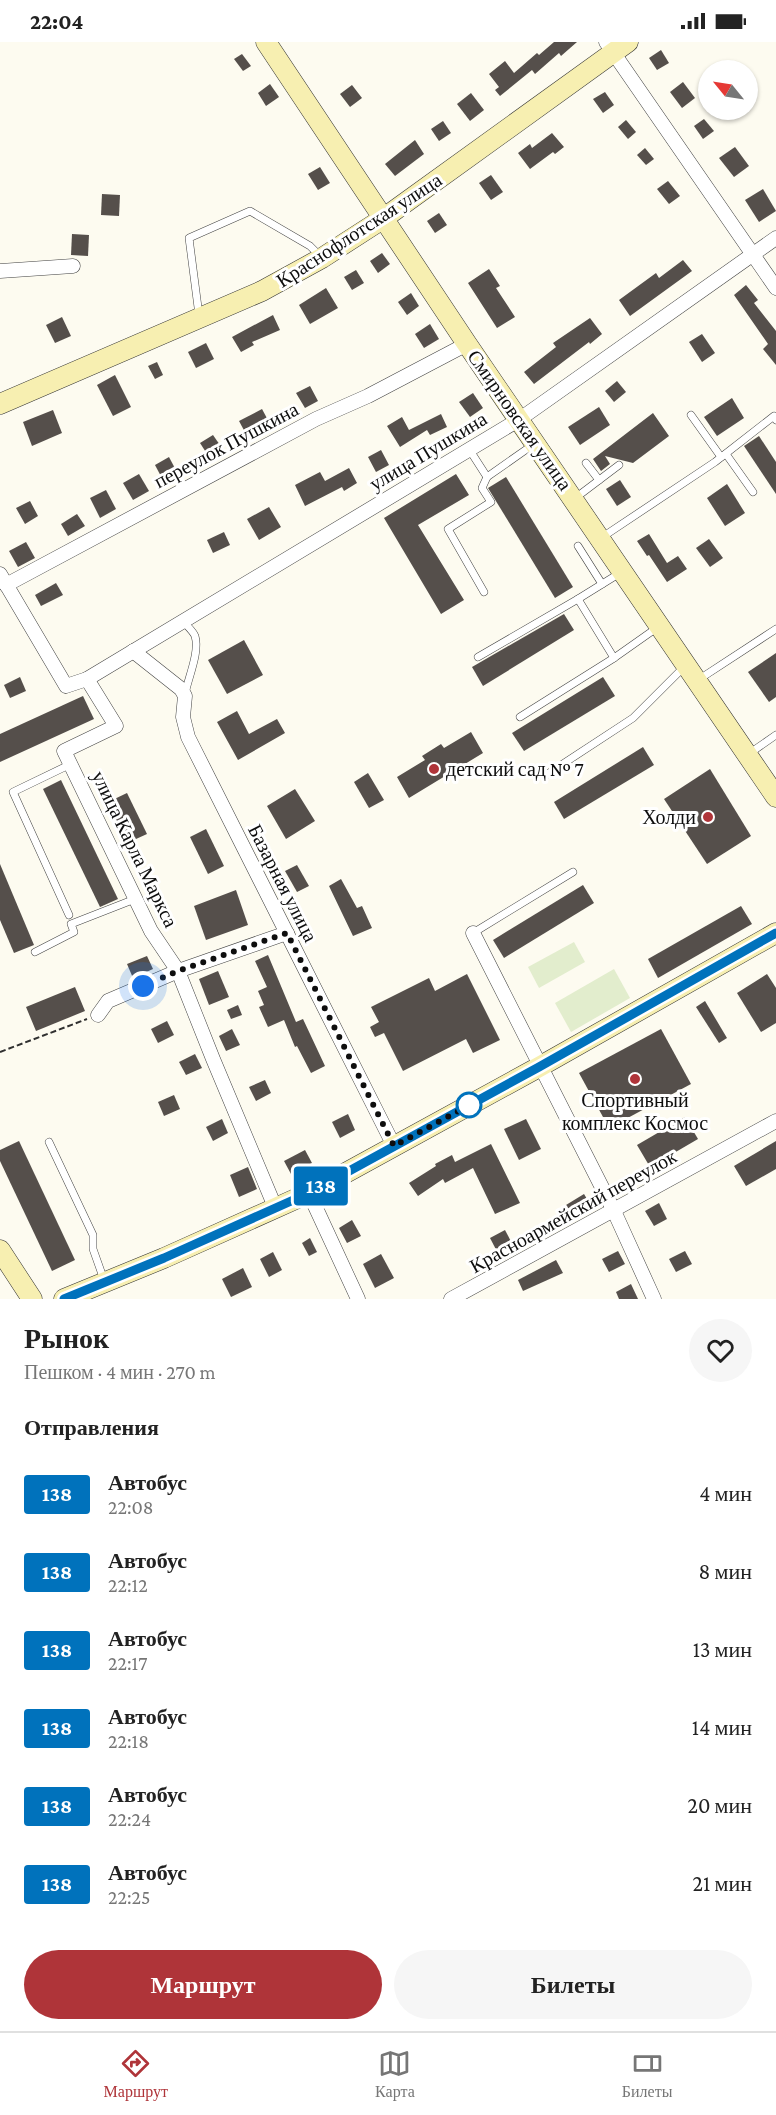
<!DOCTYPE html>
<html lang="ru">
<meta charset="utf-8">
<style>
:root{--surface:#fff;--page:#f6f6f6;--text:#222;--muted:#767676;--line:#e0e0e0;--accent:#af3439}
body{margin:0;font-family:"Crimson Pro",serif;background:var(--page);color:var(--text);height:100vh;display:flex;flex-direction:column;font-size:22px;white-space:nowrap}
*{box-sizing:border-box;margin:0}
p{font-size:20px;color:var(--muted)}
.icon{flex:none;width:33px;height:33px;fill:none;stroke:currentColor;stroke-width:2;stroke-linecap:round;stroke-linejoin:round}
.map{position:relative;height:1257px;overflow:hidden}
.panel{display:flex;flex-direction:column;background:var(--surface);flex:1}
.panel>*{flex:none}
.badge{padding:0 12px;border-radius:4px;font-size:21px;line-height:39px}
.needle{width:39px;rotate:300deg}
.controls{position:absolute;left:698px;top:18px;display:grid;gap:12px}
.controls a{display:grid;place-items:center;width:60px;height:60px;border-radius:50%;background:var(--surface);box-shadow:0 2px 4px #0004;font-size:30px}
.you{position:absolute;width:30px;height:30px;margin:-15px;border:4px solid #fff;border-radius:50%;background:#1a73e8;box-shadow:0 0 0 9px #1a73e833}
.map>.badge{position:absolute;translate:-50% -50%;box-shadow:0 0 0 3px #fff}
h2{padding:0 24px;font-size:22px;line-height:54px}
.round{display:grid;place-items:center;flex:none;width:63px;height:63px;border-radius:32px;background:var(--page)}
.summary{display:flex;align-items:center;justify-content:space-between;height:102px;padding:0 24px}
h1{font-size:28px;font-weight:700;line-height:45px}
.button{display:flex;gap:12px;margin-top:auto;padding:12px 24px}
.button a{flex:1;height:69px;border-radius:36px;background:var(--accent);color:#fff;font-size:24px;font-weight:700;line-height:69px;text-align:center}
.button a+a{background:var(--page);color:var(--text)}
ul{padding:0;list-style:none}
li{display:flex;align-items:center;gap:18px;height:78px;padding:0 24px}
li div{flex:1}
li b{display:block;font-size:22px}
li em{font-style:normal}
li .badge{min-width:66px;font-weight:700;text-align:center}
.status{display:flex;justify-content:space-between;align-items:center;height:42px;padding:0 30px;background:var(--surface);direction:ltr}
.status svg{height:16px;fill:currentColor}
.dock{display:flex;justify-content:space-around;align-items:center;height:84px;border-top:2px solid var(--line);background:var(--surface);font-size:16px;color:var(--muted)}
.dock a{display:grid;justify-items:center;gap:3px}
.dock .on{color:var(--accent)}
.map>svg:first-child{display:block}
</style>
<div class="status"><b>22:04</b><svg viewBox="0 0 49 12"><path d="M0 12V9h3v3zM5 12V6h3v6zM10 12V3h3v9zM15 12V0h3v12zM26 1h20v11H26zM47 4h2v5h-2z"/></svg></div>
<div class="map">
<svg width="776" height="1257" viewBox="0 0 776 1257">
<rect width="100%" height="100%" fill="#fdfbf0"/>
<!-- pitch -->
<g fill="#e2edcd">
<path d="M574,900L585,920L539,946L528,925Z"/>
<path d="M614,927L630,956L571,990L555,961Z"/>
</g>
<!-- building -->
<g fill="#554f4b">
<path d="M554,0H577L561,14L559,11L535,32L532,28L500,54L495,48L499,45L489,32L505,19L514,31L537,11L539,13Z"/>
<path d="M661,8L669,21L657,28L649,16Z"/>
<path d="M242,12L251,24L243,29L234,17Z"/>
<path d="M683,40L695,56L682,66L670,50Z"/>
<path d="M270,42L279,55L266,64L258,51Z"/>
<path d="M352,43L362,56L350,65L340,52Z"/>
<path d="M605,50L614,63L603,71L593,57Z"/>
<path d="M471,51L484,68L470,79L457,62Z"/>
<path d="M704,77L714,89L703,97L694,84Z"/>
<path d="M626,78L636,90L628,97L618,85Z"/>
<path d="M443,79L451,91L439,99L431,87Z"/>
<path d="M552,91L564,105L555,112L553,110L530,127L518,111L530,102L532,106Z"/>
<path d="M415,98L424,112L395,134L385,122Z"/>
<path d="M735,105L749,124L734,135L719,116Z"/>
<path d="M645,106L654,117L646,123L637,113Z"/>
<path d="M320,125L330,141L318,148L308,132Z"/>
<path d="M491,133L503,150L491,158L479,141Z"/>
<path d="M668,139L680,154L669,162L657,147Z"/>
<path d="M763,147L776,169L759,180L745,158Z"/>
<path d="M102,152L120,153L119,174L101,173Z"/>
<path d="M439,171L447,183L435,191L427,179Z"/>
<path d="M72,192L89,193L88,214L71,213Z"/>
<path d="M382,211L390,222L378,231L370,219Z"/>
<path d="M683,218L692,229L630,274L619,258L656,231L659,236Z"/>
<path d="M489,227L500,244L496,246L515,275L497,286L468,241Z"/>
<path d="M356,228L364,241L352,248L344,235Z"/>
<path d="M746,243L758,258L754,261L776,289V323L763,307L768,302L734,253Z"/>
<path d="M326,246L338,266L310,282L299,263Z"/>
<path d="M411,251L419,264L407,273L398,260Z"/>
<path d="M273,273L280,288L252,300L254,303L241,310L232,295Z"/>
<path d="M62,275L71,294L55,301L46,283Z"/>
<path d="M590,276L602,292L590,302L589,300L534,342L524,330L556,305L553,301Z"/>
<path d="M430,282L439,297L424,306L415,292Z"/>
<path d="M702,292L715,311L702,320L689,300Z"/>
<path d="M206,301L214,317L196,326L188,310Z"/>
<path d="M157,320L163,333L155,337L148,324Z"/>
<path d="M115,333L131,365L113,374L97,343Z"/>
<path d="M617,339L626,350L614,360L605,349Z"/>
<path d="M310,344L318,359L305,366L296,351Z"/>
<path d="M473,351L483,366L470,375L459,360Z"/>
<path d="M732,356L744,376L717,394L704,375Z"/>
<path d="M599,365L610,383L580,403L568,385Z"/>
<path d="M262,367L269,380L246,392L239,379Z"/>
<path d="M53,368L62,391L32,404L23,380Z"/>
<path d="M653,371L669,394L633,421L605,414L610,422L601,429L593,417Z"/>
<path d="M441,372L447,385L430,393L427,388L400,405L387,384L402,375L409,388Z"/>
<path d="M213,393L222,406L209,415L200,401Z"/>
<path d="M759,394L776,420V452L744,404Z"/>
<path d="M381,408L389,423L376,430L368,415Z"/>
<path d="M169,415L178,432L164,440L155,423Z"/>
<path d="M349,426L357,441L344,449L342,445L305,464L295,443L320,430L325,439Z"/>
<path d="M139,432L149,449L133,458L123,441Z"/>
<path d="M456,432L469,453L418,483L464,558L441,572L384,476Z"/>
<path d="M506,435L573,545L555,556L488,446Z"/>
<path d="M620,438L631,455L617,464L606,447Z"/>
<path d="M727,442L745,471L725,484L707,456Z"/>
<path d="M106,448L116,467L100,476L90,456Z"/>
<path d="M30,459L38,474L25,482L16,466Z"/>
<path d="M269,465L281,485L259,498L247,477Z"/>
<path d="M77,472L85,484L68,494L61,482Z"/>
<path d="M224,490L230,503L213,511L207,498Z"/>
<path d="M649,492L667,521L678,514L687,527L667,540L649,513L647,514L637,499Z"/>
<path d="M709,497L723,516L710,525L696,506Z"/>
<path d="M26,500L35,516L18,525L9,509Z"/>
<path d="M56,541L63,553L41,564L35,553Z"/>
<path d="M564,572L574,588L483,644L472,625Z"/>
<path d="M244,598L263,633L227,652L208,618Z"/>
<path d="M776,611V655L769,660L748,630Z"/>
<path d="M20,635L26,649L10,656L4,643Z"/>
<path d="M603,635L615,654L524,709L512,691Z"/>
<path d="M83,654L94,677L0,720V692Z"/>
<path d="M237,669L249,692L277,677L285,691L238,718L217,680Z"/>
<path d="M471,690L483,711L409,756L397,735L425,718L422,714L441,702L444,706Z"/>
<path d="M643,705L654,723L564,777L554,760Z"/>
<path d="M710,727L751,794L707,822L664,757Z"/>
<path d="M368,731L384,758L369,766L354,740Z"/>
<path d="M61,738L118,857L100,865L43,747Z"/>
<path d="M295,747L315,779L286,797L267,764Z"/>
<path d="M127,751L147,792L125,802L106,761Z"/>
<path d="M206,787L224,824L208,832L190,795Z"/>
<path d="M0,822L34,903L14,911L0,878Z"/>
<path d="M297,823L309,844L297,850L285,829Z"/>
<path d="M341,837L357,866L362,864L372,886L353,894L329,844Z"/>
<path d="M583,843L594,861L504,916L493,898Z"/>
<path d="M236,848L248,883L206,898L194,864Z"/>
<path d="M741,864L752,882L658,936L648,917Z"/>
<path d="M268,913L296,980L303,977L325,1024L311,1031L297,1004L295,1005L284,978L268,985L259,965L264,963L258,949L267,945L255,919Z"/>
<path d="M147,914L153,927L133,936L127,922Z"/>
<path d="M218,929L229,955L209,963L199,937Z"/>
<path d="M467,932L500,998L473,1011L466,997L403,1029L384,991L375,995L370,985L379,980L371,965L429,936L435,949Z"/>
<path d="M767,932L776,946V981L761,990L737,951Z"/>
<path d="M75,945L85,969L36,989L26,965Z"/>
<path d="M705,959L727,996L719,1001L696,965Z"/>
<path d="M238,963L242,973L231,977L227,968Z"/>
<path d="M167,979L174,993L158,1001L151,987Z"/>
<path d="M232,987L240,1003L226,1009L219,994Z"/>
<path d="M661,987L691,1042L609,1086L579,1031Z"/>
<path d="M195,1012L202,1026L186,1033L179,1020Z"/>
<path d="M265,1038L271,1051L256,1059L249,1045Z"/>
<path d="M174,1053L180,1067L164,1074L158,1060Z"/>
<path d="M348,1072L355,1088L340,1096L332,1080Z"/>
<path d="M685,1075L698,1097L650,1125L637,1103Z"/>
<path d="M222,1077L228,1091L213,1099L206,1085Z"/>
<path d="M526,1077L541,1107L519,1118L504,1087Z"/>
<path d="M19,1099L75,1218L52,1229L0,1119V1108Z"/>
<path d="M776,1099V1127L746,1144L734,1124Z"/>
<path d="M491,1102L520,1161L495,1172L473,1126L445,1141L443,1137L418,1154L409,1141L436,1124L435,1122L452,1113L455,1120Z"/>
<path d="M305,1108L312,1121L291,1132L284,1119Z"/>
<path d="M248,1125L257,1147L239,1155L230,1133Z"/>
<path d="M584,1152L593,1167L575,1178L566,1163Z"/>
<path d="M659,1161L667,1177L654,1184L645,1169Z"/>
<path d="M352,1178L361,1194L347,1201L339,1186Z"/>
<path d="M505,1188L517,1211L502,1219L490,1196Z"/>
<path d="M310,1196L317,1210L309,1214L302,1201Z"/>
<path d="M618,1209L625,1222L609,1230L602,1217Z"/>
<path d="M685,1209L692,1222L676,1230L669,1217Z"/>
<path d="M273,1210L282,1228L269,1235L260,1217Z"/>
<path d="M381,1212L394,1236L375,1246L363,1222Z"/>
<path d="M556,1218L563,1231L523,1249L518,1238Z"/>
<path d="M243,1226L252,1245L231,1255L222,1237Z"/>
<path d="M631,1242L638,1257H619L616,1250Z"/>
</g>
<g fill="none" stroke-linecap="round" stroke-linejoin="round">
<!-- lane casing -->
<g stroke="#414141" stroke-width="8">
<g id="lane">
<path d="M199,273L189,196L250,169L310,204L320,214"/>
<path d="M691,373L721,415"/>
<path d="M469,407L487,435L534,402"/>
<path d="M726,412L753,450"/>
<path d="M586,421L599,438"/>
<path d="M574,457L619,423"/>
<path d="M601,496L715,420L774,374L776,378"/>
<path d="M578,504L602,542"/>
<path d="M620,531L578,557L614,616L658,585"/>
<path d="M484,550L448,487L491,460L482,446L487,435"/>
<path d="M183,579C186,583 193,589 195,594C200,610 188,636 185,652"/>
<path d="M478,615L578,557"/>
<path d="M698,638L776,587"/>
<path d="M520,675L614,616"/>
<path d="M750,711L776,693"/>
<path d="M546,733L633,676L685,624"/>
<path d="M69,873L13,750L71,722"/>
<path d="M473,891L573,830"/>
<path d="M35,910L74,890L71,882L135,857"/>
<path d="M49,1100L93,1193V1207L104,1238"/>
</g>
</g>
<!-- street casing -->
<g stroke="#414141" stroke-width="15">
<g id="street">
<path d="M606,0L776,246"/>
<path d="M0,229L73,224"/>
<path d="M0,532L66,644L87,637L116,684L64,709L151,889L178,929L213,1017L275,1165"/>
<path d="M6,543L316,377L368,354L467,302"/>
<path d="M133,609L181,647L185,654L183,675L188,695L394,1104"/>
<path d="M87,637L520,377L776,196"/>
<path d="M473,891L614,1169L654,1257"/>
<path d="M98,973L108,959L178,929L287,891"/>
<path d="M309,1151L358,1257"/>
<path d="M451,1257L776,1079"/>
</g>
</g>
<!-- secondary casing -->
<g stroke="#303030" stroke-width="21">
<g id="secondary">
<path d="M266,0L467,302L776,755"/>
<path d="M0,362L262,249L322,216L384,176L628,0"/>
<path d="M0,1208L32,1257"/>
<path d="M64,1257L164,1216L309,1151L539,1025L776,891"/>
</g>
</g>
<!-- path -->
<path stroke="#303030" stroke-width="2" stroke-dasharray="6 3" stroke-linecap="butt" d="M0,1010L87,977"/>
<!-- lane -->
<use href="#lane" stroke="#fff" stroke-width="7"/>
<!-- street -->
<use href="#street" stroke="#fff" stroke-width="14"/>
<!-- secondary -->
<use href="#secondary" stroke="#f7efb1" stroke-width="20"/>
</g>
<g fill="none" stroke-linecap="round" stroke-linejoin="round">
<!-- line casing -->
<g stroke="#fff" stroke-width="14">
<path id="line" d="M64,1257L164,1216L309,1151L539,1025L776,891"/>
</g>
<!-- line -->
<use href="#line" stroke="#0072bc" stroke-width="9"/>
<!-- walk -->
<path stroke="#0e0e0e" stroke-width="6" stroke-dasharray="0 10.8" d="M143,944L178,929L287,891L394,1104L477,1059L469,1063"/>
</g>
<!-- markers -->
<g fill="#af3439" stroke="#fff" stroke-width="2">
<circle cx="434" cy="727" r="6"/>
<circle cx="708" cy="775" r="6"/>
<circle cx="635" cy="1037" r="6"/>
</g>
<circle fill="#fff" stroke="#0072bc" stroke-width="3" cx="469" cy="1063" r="12"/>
<g text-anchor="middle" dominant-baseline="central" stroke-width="6" stroke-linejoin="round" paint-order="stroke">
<!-- street labels -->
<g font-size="20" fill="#0e0e0e" stroke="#fff">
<text transform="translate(359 188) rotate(-33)">Краснофлотская улица</text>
<text transform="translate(520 378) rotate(55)">Смирновская улица</text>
<text transform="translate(226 403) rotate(-28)">переулок Пушкина</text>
<text transform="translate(428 409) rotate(-31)">улица Пушкина</text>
<text transform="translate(135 807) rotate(64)">улица Карла Маркса</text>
<text transform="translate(283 841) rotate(63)">Базарная улица</text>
<text transform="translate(573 1169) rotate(-29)">Красноармейский переулок</text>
</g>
<!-- poi labels -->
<g font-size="20" fill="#0e0e0e" stroke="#fff" text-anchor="start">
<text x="446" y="727">детский сад № 7</text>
<text x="696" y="775" text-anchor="end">Холди</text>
<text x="635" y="1058" text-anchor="middle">Спортивный<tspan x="635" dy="23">комплекс Космос</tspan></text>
</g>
</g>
</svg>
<div class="controls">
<a><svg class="needle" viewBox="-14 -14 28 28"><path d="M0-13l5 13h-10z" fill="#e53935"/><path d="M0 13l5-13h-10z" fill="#767676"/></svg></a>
</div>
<div class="you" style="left:143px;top:944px"></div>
<b class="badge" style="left:321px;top:1144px;background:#0072bc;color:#fff">138</b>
</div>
<section class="panel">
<div class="summary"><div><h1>Рынок</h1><p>Пешком · 4 мин · 270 m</p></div><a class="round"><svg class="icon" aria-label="heart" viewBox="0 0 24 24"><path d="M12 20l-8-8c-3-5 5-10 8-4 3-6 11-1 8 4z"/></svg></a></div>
<h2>Отправления</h2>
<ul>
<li><span class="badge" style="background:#0072bc;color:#fff">138</span><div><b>Автобус</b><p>22:08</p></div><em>4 мин</em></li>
<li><span class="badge" style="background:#0072bc;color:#fff">138</span><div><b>Автобус</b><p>22:12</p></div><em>8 мин</em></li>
<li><span class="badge" style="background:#0072bc;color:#fff">138</span><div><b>Автобус</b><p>22:17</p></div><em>13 мин</em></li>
<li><span class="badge" style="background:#0072bc;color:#fff">138</span><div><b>Автобус</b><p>22:18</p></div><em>14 мин</em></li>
<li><span class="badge" style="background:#0072bc;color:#fff">138</span><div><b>Автобус</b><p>22:24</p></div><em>20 мин</em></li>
<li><span class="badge" style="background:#0072bc;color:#fff">138</span><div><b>Автобус</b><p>22:25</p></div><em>21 мин</em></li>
</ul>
<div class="button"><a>Маршрут</a><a>Билеты</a></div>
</section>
<nav class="dock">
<a class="on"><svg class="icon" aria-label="directions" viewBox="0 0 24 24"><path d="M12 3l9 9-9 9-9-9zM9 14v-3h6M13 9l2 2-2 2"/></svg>Маршрут</a>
<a><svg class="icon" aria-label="map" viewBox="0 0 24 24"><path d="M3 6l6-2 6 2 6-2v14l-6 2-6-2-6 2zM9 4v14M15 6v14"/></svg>Карта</a>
<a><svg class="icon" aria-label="tickets" viewBox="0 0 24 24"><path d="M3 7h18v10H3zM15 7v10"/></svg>Билеты</a>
</nav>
